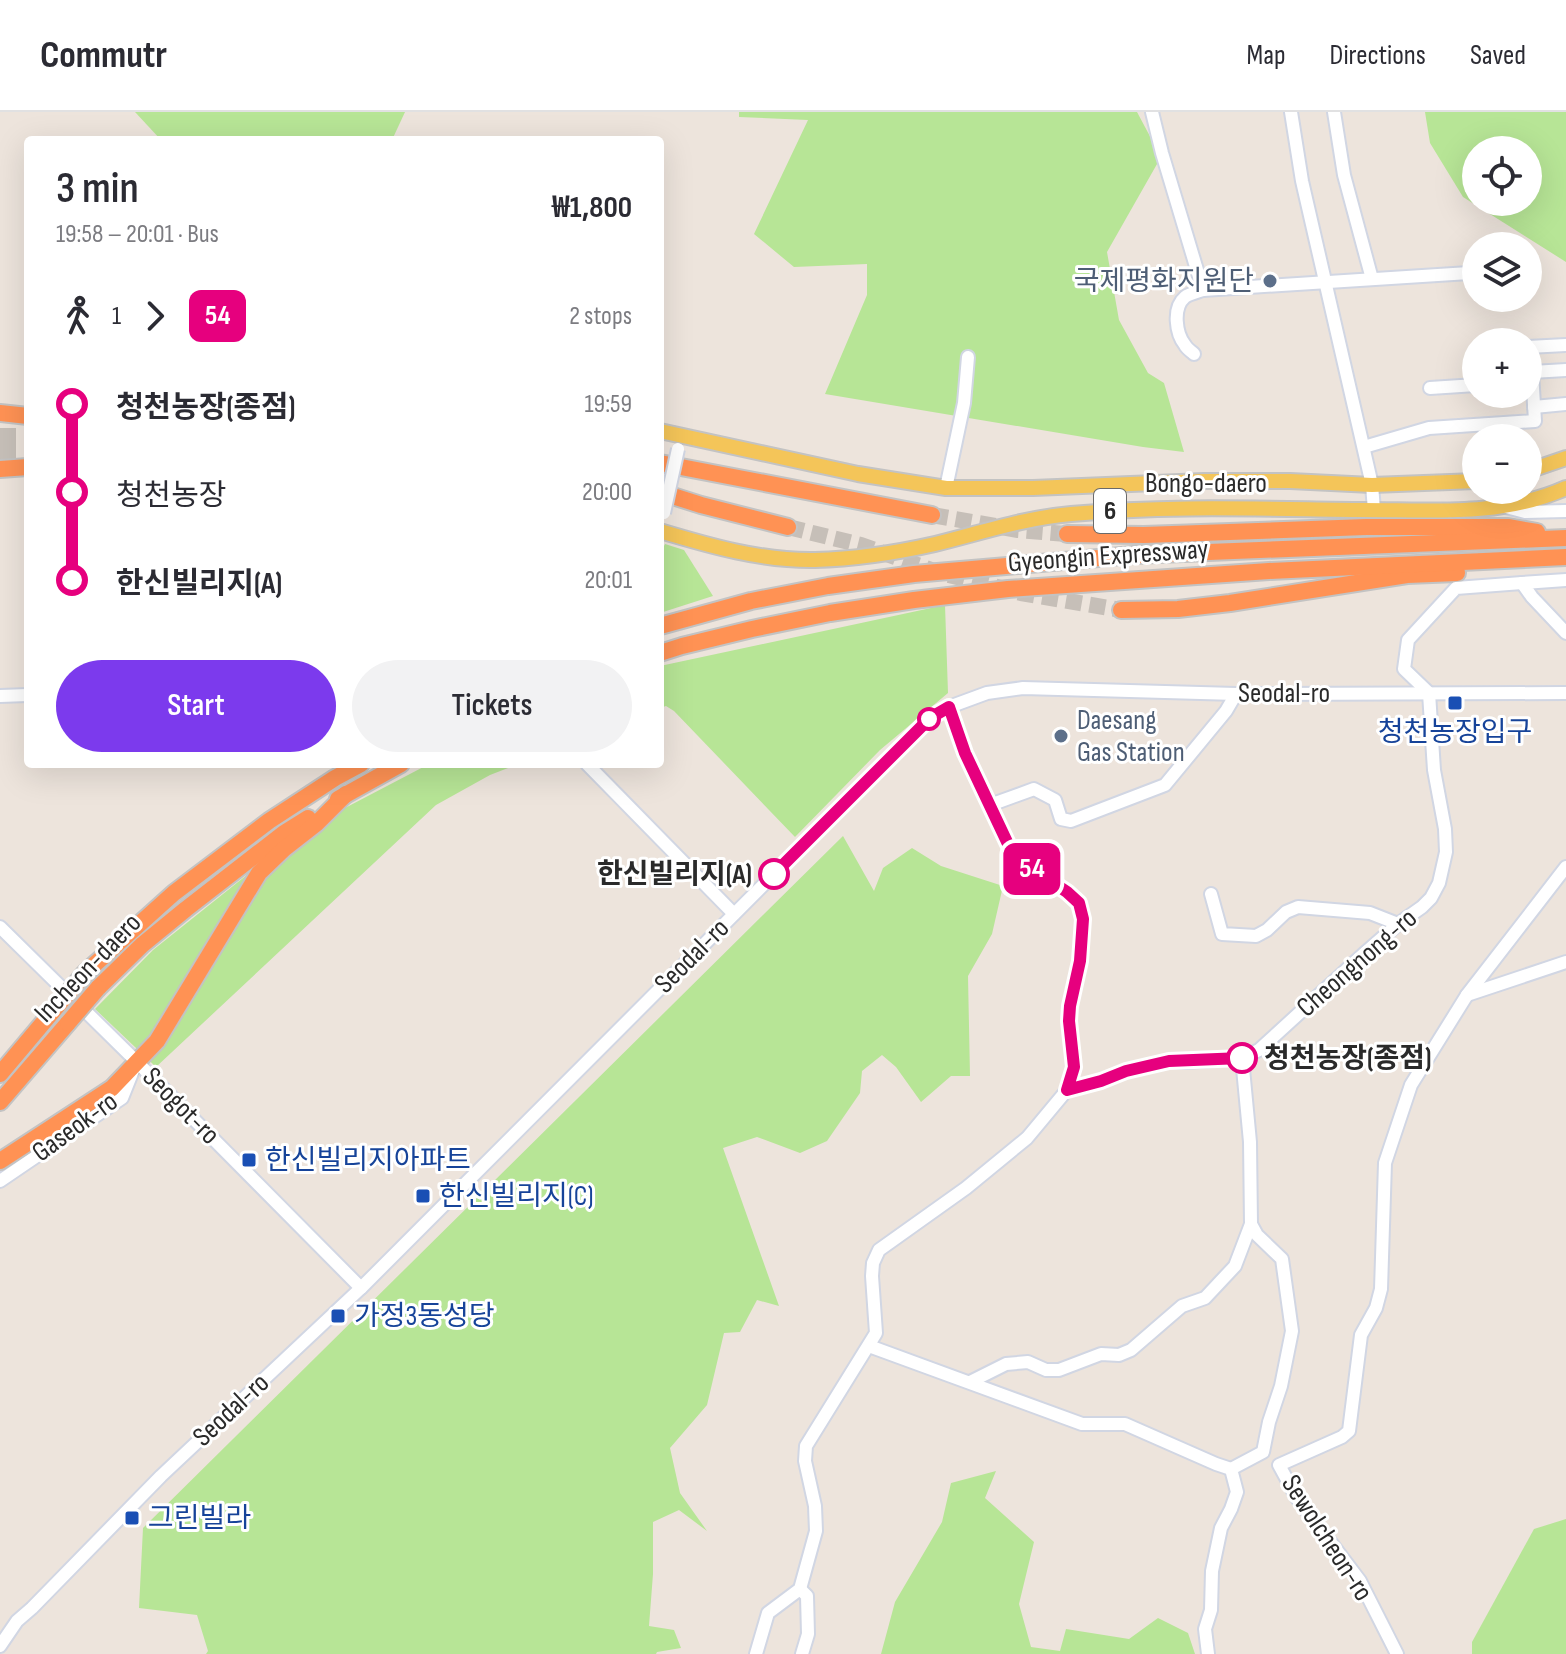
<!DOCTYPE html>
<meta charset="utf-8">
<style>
:root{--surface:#fff;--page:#f2f2f3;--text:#2b2b33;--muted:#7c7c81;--line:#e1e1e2;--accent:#7c3aed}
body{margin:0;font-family:"Sofia Sans Condensed","Noto Sans KR",sans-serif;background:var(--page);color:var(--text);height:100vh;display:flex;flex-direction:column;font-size:30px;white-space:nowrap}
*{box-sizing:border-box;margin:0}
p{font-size:26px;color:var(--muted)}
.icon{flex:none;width:44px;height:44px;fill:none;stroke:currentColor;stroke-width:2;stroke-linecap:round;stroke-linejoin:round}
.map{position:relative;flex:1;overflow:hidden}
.panel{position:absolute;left:24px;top:24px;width:640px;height:632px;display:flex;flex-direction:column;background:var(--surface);border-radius:8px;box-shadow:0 8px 32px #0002}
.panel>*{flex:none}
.badge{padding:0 16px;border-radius:12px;font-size:28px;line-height:52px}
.controls{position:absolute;left:1462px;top:24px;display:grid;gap:16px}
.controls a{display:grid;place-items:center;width:80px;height:80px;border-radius:50%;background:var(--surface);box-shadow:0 8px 32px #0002;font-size:40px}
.map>.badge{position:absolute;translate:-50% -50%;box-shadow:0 0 0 4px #fff}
.legs{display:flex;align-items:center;gap:12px;height:88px;padding:0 32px;font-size:26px}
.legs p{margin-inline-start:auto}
.headline{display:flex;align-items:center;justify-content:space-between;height:136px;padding:0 32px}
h1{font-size:44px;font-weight:600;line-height:60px}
.primary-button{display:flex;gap:16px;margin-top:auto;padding:16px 32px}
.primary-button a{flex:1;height:92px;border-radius:48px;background:var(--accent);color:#fff;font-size:32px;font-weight:600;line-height:92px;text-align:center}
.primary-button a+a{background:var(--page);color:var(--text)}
ul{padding:0 32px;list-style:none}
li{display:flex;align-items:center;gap:28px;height:88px;font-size:30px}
li i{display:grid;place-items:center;width:12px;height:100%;margin:0 10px;background:currentColor}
li i::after{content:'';width:20px;height:20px;margin:-10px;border:6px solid;border-radius:50%;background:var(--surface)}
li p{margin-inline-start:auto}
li:first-child i{background:linear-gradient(#0000 50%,currentColor 0)}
li:last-child i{background:linear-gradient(currentColor 50%,#0000 0)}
header{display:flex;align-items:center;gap:48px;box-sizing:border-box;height:112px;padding:0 40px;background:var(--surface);border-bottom:2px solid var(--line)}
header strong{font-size:38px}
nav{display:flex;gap:44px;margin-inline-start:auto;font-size:28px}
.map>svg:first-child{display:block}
</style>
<header>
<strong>Commutr</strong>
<nav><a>Map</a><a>Directions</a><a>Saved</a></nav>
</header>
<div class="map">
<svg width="1566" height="1542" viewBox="0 0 1566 1542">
<rect width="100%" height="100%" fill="#ede4dc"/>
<!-- green -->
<g fill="#b7e596" fill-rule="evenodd">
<path d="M135,0H405L392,28H161Z"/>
<path d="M739,0H1137L1161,45L1107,140L1119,208L1148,261L1164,271L1184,340L1143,335L825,282L867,183V152L794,155L754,122L808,8L739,5Z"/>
<path d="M1425,0H1566V150L1463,85L1430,31ZM1476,38H1528V90H1476Z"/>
<path d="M665,432L684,438L713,484L660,501V442Z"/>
<path d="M945,493L948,581L880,638L795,725L674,599L666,594L660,596V554Z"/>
<path d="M429,652H518L490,663L436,693L156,955L95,897L153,838L248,762L345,696Z"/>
<path d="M843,724L874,779L883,756L912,736L941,754L1003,774L992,822L968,864L970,964H951L921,990L896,955L882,943L862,959L860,981L827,1029L800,1041L757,1025L723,1036L779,1194L757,1188L740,1220L724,1221L707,1293L670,1336L680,1381L707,1419L679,1398L653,1410V1462L649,1514L674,1518L681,1536L657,1540L656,1542H206L208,1539L197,1503L139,1496L143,1416Z"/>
<path d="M996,1359L985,1386L1034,1430L1019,1492L1031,1535L1060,1539L1066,1517L1129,1527L1158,1506L1188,1521L1195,1542H881L895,1490L942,1410L951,1371Z"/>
<path d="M1566,1407V1542H1472V1530L1534,1417Z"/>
</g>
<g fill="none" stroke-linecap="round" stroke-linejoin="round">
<!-- highway-tunnel -->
<g stroke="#c6bfb8" stroke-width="16" stroke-dasharray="16 8" stroke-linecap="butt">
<path d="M0,324H28"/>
<path d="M0,339H28"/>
<path d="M932,403L1018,418L1067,422"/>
<path d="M788,415L861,433L937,460L1021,481L1121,498"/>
</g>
<!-- minor casing -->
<g stroke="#d1d6e3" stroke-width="16">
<g id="minor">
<path d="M1152,0L1162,41L1203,178"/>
<path d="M1291,0L1302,69L1372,373L1374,398"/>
<path d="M1334,0L1344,63L1372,167"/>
<path d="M1528,235L1566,233"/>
<path d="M1194,242C1191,239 1187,237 1185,233C1176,222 1172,196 1185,185C1189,182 1197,180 1203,178L1469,161"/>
<path d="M1430,276L1476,273"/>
<path d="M1534,295L1566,292"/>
<path d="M1364,335L1429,316L1535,309L1532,260L1566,258"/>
<path d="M946,376L964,291L968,245"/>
<path d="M1506,395L1525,400L1566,399"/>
<path d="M1566,468L1522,471L1532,485L1566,521"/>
<path d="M0,584L28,583"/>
<path d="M587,652L734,802"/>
<path d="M990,693L1034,677L1055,688L1061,707L1071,709L1165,673L1226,599L1236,582"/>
<path d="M1211,782L1222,822L1256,824L1267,818L1286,800L1298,795L1370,801L1398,812"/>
<path d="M0,815L137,950L361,1176"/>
<path d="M1467,883L1566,850"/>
<path d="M1067,978L1101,969L1126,959L1169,949L1186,950L1242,946"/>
<path d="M0,1069L122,986L134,956"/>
<path d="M869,1234L1082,1312H1125L1216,1352L1231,1357"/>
<path d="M970,1270L1006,1252L1028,1250L1046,1258H1059L1101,1242L1119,1243L1131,1238L1182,1194L1205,1186L1235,1154L1251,1112"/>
<path d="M800,1477L807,1484L808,1522L802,1542"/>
<path d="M0,1534L17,1509L32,1496L161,1364L361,1176L930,606L949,595L987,581L1023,576L1236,582L1566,581"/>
<path d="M756,1542L768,1501L800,1477L816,1419L815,1394L805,1349L806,1334L876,1221L872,1164L873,1151L879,1138L966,1076L1027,1026L1067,978L1074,955L1069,909L1070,894L1080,849L1083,807L1079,791L1067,780L1022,750L1008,732L965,641L949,595"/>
<path d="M1208,1542L1205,1517L1211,1498L1212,1459L1221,1416L1231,1397L1237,1380L1231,1357L1263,1340L1269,1310L1281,1274L1292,1219L1282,1147L1257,1123L1251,1112L1250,1030L1242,946L1259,938L1366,840L1398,812L1422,795L1431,786L1439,771L1446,740L1445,717L1434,658L1429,581L1404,557L1408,528L1456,476L1522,471"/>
<path d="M1397,1542L1360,1469L1297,1386L1279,1353L1342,1325L1349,1319L1361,1223L1376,1196L1381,1177L1385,1051L1411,973L1467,883L1566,755"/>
</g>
</g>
<!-- major casing -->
<g stroke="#c3c3c3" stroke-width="18">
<g id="major">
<path d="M660,319L858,362L946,376H1033L1204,369H1290L1372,373L1476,369"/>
<path d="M1528,359L1566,346"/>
<path d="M660,419C710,434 762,449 815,448C855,447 895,441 935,432C980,421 1024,406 1071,402C1168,393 1265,397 1363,398C1432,398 1501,405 1566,376"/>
</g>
</g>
<!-- highway casing -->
<g stroke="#c3c3c3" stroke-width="20">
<g id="highway">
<path d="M0,301L28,304"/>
<path d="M660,351L932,403"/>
<path d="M0,357L28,355"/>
<path d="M660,380L701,393L788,415"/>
<path d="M1067,422L1144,423L1366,415H1508L1537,420"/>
<path d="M1121,498L1178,497L1230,491L1407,463L1457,461"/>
<path d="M660,514L751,489L828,474L914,462L1133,443L1566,426"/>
<path d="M660,541L682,534L752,517L830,501L914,488L1008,477L1269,459L1566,445"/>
<path d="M338,687L401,652"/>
<path d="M85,861L174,781L269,709L335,666L361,652"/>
<path d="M98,876L142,833L186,797L284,721L308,706"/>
<path d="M0,962L53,899"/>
<path d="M0,990L68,911"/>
<path d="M0,1049L112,976L157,929L259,761L284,737L316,712L346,682"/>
</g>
</g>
<!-- minor -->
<use href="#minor" stroke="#fff" stroke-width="12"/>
<!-- major -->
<use href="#major" stroke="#f4c559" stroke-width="14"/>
<!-- highway -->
<use href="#highway" stroke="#ff9254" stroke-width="16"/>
<!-- minor-bridge casing -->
<g stroke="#d1d6e3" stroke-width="16" stroke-linecap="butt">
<path id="minor-bridge" d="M664,401L678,337"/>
</g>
<!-- highway-bridge casing -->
<g stroke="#c3c3c3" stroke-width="20" stroke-linecap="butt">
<g id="highway-bridge">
<path d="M53,899L85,861"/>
<path d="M68,911L98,876"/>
</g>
</g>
<!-- minor-bridge -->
<use href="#minor-bridge" stroke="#fff" stroke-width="12"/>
<!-- highway-bridge -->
<use href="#highway-bridge" stroke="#ff9254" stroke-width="16"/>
</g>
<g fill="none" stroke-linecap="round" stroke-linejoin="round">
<!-- line-1 casing -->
<g stroke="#fff" stroke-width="18">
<path id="line-1" d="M774,762L930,606L949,595L965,641L1008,732L1022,750L1067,780L1079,791L1083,807L1080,849L1070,894L1069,909L1074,955L1067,978L1101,969L1126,959L1169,949L1242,946"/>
</g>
<!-- line-1 -->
<use href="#line-1" stroke="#e6007e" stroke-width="12"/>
</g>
<!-- markers -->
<g fill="#5c6f8a" stroke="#fff" stroke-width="3">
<circle cx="1270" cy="169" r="8"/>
<circle cx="1061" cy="624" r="8"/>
</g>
<g fill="#1a4fb4" stroke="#fff" stroke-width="3">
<rect x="1447" y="583" width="16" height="16" rx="4"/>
<rect x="241" y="1040" width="16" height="16" rx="4"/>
<rect x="415" y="1076" width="16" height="16" rx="4"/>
<rect x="330" y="1196" width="16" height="16" rx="4"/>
<rect x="124" y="1398" width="16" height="16" rx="4"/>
</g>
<g fill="#fff" stroke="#e6007e" stroke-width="4">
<circle cx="929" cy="607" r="10"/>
<circle cx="774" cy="762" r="14"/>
<circle cx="1242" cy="946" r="14"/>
</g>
<g text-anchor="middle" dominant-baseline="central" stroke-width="6" stroke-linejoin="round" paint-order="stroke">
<!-- shield labels -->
<rect fill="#fff" stroke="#6a6a6a" stroke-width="2" x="1094" y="377" width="32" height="44" rx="6"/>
<g font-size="26" font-weight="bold" fill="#2a2a2a">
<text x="1110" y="399">6</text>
</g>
<!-- service labels -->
<g font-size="28" fill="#4e5e75" stroke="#fff" text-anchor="end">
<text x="1254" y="169">국제평화지원단</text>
<text x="1077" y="608" text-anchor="start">Daesang<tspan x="1077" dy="32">Gas Station</tspan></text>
</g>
<!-- street labels -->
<g font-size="28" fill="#2a2a2a" stroke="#fff">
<text x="1206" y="371">Bongo-daero</text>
<text transform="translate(1108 444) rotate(-4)">Gyeongin Expressway</text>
<text x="1284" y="581">Seodal-ro</text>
<text transform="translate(692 844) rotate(-45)">Seodal-ro</text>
<text transform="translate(1357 851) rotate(-41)">Cheongnong-ro</text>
<text transform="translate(88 856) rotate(-46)">Incheon-daero</text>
<text transform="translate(181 994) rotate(45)">Seogot-ro</text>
<text transform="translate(75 1015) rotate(-36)">Gaseok-ro</text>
<text transform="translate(231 1298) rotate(-43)">Seodal-ro</text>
<text transform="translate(1327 1426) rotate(57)">Sewolcheon-ro</text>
</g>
<!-- transit labels -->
<g font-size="28" fill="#164399" stroke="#fff" text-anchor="start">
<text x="1455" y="620" text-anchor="middle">청천농장입구</text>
<text x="265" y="1048">한신빌리지아파트</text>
<text x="439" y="1084">한신빌리지(C)</text>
<text x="354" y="1204">가정3동성당</text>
<text x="148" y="1406">그린빌라</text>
</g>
<!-- stop labels -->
<g font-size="28" font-weight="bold" fill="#2a2a2a" stroke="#fff" text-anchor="end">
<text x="752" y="762">한신빌리지(A)</text>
<text x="1264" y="946" text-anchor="start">청천농장(종점)</text>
</g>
</g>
</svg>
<div class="controls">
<a><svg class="icon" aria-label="locate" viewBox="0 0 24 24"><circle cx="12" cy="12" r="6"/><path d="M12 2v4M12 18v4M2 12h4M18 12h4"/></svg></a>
<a><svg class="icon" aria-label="layers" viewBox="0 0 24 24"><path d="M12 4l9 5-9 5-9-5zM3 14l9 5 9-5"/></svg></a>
<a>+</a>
<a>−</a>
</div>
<b class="badge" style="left:1032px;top:757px;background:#e6007e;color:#fff">54</b>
<section class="panel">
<div class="headline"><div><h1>3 min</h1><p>19:58 – 20:01 · Bus</p></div><b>₩1,800</b></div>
<div class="legs"><svg class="icon" aria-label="walk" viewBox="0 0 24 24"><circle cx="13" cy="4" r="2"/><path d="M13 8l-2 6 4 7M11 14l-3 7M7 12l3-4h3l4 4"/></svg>1<svg class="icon" aria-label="forward" viewBox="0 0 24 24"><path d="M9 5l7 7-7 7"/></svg><b class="badge" style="background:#e6007e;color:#fff">54</b><p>2 stops</p></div>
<ul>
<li><i style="color:#e6007e"></i><b>청천농장(종점)</b><p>19:59</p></li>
<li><i style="color:#e6007e"></i><span>청천농장</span><p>20:00</p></li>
<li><i style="color:#e6007e"></i><b>한신빌리지(A)</b><p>20:01</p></li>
</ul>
<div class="primary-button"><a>Start</a><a>Tickets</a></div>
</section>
</div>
